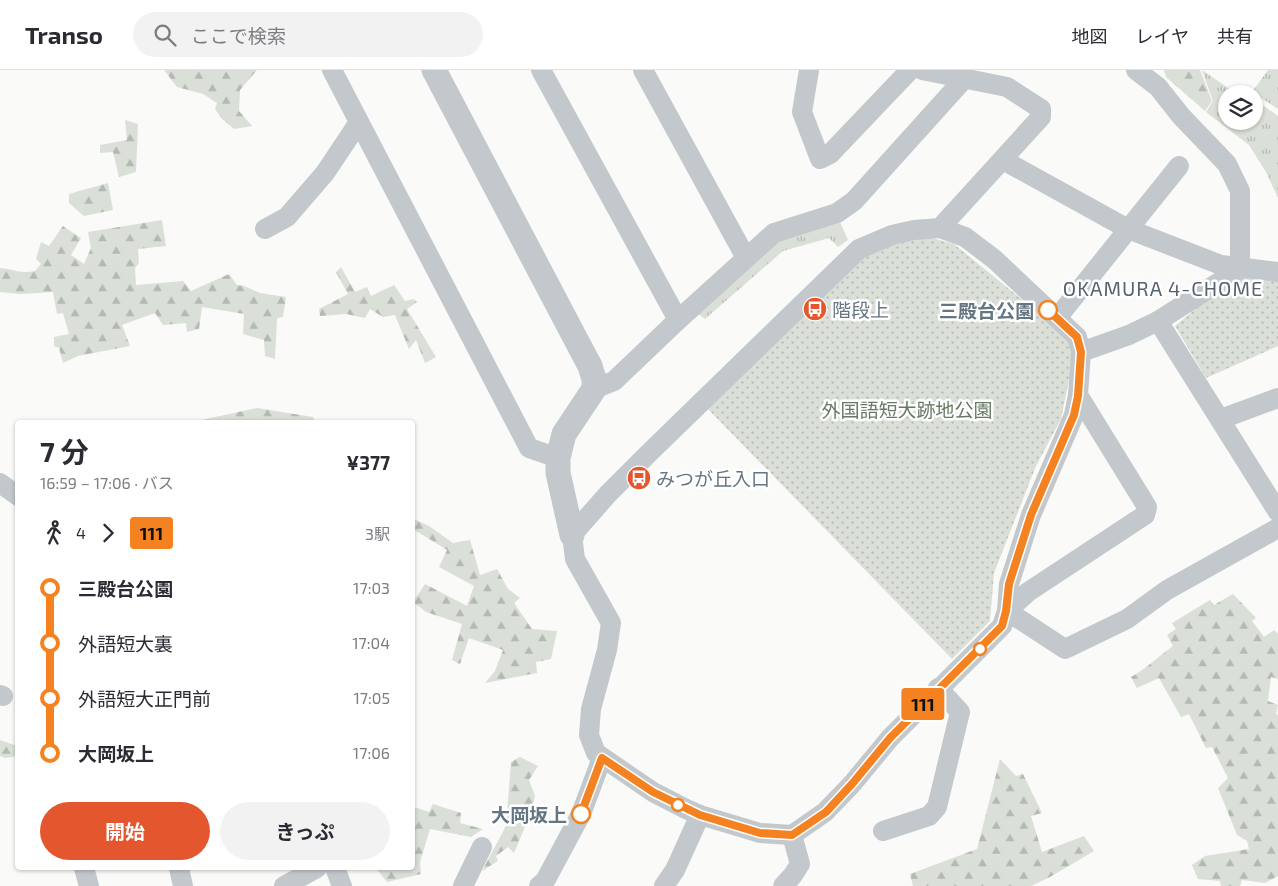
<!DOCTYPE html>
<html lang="ja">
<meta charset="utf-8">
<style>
:root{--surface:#fff;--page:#f2f2f3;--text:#2b2b33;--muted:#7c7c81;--line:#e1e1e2;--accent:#e4572e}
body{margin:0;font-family:"Exo 2","Noto Sans JP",sans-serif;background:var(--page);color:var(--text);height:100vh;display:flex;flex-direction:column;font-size:19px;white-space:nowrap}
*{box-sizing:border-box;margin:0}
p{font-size:16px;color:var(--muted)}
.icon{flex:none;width:28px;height:28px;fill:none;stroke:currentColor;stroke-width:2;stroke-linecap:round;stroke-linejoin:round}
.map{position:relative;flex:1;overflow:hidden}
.drawer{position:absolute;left:15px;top:350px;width:400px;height:450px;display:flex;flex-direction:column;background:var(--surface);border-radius:5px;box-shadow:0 1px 4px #0004}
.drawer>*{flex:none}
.badge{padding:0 10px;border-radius:4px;font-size:18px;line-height:32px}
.tools{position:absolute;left:1218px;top:15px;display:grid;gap:10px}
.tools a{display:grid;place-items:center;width:45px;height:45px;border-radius:50%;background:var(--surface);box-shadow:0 1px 4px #0004;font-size:25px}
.map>.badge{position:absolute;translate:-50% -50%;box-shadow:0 0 0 2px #fff}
.legs{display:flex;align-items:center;gap:8px;height:55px;padding:0 25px;font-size:16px}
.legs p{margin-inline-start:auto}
.headline{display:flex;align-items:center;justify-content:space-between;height:85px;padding:0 25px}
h1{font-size:28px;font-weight:700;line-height:38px}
.action{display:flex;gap:10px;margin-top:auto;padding:10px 25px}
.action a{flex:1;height:58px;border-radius:30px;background:var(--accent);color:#fff;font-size:20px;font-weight:700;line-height:58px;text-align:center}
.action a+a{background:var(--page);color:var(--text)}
ul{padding:0 25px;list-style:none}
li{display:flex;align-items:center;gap:18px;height:55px;font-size:19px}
li i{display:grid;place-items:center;width:8px;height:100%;margin:0 6px;background:currentColor}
li i::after{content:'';width:12px;height:12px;margin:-6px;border:4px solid;border-radius:50%;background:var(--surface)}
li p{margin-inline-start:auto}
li:first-child i{background:linear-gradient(#0000 50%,currentColor 0)}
li:last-child i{background:linear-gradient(currentColor 50%,#0000 0)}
header{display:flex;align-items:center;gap:30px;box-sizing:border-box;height:70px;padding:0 25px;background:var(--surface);border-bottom:1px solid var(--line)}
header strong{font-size:24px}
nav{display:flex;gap:28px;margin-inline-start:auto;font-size:18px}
.search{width:350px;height:45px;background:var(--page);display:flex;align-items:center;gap:12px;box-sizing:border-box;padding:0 18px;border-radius:28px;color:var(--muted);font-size:19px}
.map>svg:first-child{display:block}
</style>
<header>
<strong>Transo</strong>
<div class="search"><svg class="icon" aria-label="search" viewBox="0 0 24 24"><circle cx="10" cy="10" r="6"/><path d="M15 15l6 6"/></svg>ここで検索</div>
<nav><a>地図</a><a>レイヤ</a><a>共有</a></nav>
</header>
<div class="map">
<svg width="1278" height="816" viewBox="0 0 1278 816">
<defs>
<pattern id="grass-tufts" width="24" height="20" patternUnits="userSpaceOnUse" patternTransform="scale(1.25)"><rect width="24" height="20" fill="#dadfd7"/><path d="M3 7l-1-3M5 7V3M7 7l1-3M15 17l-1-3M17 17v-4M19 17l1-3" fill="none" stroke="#b4b9b4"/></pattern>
<pattern id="forest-firs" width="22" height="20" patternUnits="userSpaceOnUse" patternTransform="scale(1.25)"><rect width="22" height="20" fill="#dadfd7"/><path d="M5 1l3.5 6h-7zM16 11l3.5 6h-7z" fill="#b4b9b4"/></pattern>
<pattern id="park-dots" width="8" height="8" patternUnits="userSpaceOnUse" patternTransform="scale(1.25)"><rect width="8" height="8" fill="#dadfd7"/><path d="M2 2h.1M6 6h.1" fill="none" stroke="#b4b9b4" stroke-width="1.8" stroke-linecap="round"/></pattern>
</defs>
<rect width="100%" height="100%" fill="#fafaf8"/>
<!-- grass -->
<g fill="url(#grass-tufts)">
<path d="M1202,0L1237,24H1226V51H1254V29L1278,46V128L1266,102L1249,75L1206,42L1213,31Z"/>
<path d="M1268,0H1278V39L1252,22Z"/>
<path d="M840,152L848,170L838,177L829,168L783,181L705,249L697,243L779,168Z"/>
</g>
<!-- forest -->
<g fill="url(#forest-firs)">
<path d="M164,0H257L240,20L239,41L252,56L234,59L221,48L215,39L217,33L203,24L177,17Z"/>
<path d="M1164,0H1200L1212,31L1205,41L1166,7Z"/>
<path d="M125,50L138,54L136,102L119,107L113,82L100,83V75L127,70Z"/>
<path d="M108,113L113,140L84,146L69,133V124Z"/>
<path d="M162,150L166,176L138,179L139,193L135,198L136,215L183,211L191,221L229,204L237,215L244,216L260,223L286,227L283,247L277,248L275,289L265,286L264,270L243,264L244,244L202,237L199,259L187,262L186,253L163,255L155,243L122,255L130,276L78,286L63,293L59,278L54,276V267L69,264L63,243L57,244L53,222L20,224L0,222V198C15,199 18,204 35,201L41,194L36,189L41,172L49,176L63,156L81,168L71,185L84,194L91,178L88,162Z"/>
<path d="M341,197L355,222L367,217L371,226L394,215L405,231L414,229L417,232L407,239L436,287L425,293L416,270L409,279L395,245L383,247L370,239L365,248L346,244L320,246L319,239L348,224L336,202Z"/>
<path d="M257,338L313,347L315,352H199L206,349Z"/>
<path d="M412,448L429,456L453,473L470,470L480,505L497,499L508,519L520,528L514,533L532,559L557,561L551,589L536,592L537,603L485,613L495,601L503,580L469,568L460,594L452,590L462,554L426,542L413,532L425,514L467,536L474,516L439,497L447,480L413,459Z"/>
<path d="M1233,524L1256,548L1252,551L1264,567L1274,560L1278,564V609L1271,607L1268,631L1278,635L1276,644L1278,645V806L1265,813L1242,810L1240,816H1221L1220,811L1198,809L1192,795L1205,786L1249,779L1247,771L1237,765L1218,718L1228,708L1212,677L1206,678L1189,644L1181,647L1159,608L1137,618L1131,607C1146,599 1159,586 1173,576L1167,565L1176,559L1172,553L1210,530L1214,535Z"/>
<path d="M0,670L17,676V686L5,688L0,686Z"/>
<path d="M520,687L538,696L529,710L535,726L531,742L514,783L508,777L496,786L498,791L482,801L506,756L511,692Z"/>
<path d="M1000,689L1016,706L1023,704L1042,743L1031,746L1042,782L1084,766L1094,781L1050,807L1031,816H913L910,804L977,779Z"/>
<path d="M433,734L461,743L460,753L483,759L471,767L430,759L420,792L421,804L387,812L376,798H412L413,741L414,737L429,742Z"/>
</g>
<!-- park -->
<g fill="url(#park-dots)">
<path d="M925,166L954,174L1069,268L1072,294L1061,349L1036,396L994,503L990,551L952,589L707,338L859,186L894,171Z"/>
<path d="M1243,207L1278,211V276L1206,308L1175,256L1217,221Z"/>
</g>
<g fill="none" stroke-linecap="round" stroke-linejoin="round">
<!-- minor -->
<g stroke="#c3c8cc" stroke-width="20">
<path d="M332,0L529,378L558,388"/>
<path d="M541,0L678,250"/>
<path d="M643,0L746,188"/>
<path d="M809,0L802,42L820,89L830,84L910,0"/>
<path d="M922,0L1007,17L1041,39V47L940,158"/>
<path d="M1136,0L1158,17L1181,46L1227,94L1240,121V199"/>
<path d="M1003,90L1128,159L1221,195L1278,202"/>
<path d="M940,158L965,167L994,189L1077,267L1081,282L1078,325L1074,345L1031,445L1009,514L1007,541L1002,556L890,668L852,714L825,742L792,765L760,763L700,745L686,739L653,722L596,683L589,665L591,639L607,580L611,553L575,489L572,465L607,425L650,382L859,179L892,165L914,160Z"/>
<path d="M265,159L287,147L325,103L359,52"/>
<path d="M1057,248L1179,96"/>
<path d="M1158,251L1278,442"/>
<path d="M1081,282L1129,265L1158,251L1240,199"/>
<path d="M594,319L614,311L678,250L774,163L837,143L854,131L964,9"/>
<path d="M1078,325L1147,437L1145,445L1028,522L1007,541L1065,579L1127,549L1167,520L1278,458"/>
<path d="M1221,349L1278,328"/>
<path d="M0,413L18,426"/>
<path d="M0,625L3,626"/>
<path d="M883,761L929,746L937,737L960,642L938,618"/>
<path d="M84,798L89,816"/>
<path d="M179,798L183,816"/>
<path d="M335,798L342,816"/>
<path d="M284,816L317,798"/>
<path d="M463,816L482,777"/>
<path d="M539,816L545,811L581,744L602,688"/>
<path d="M664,816L675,800L700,745"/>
<path d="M783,816L793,805L800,794L792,765"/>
</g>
<!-- tertiary -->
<path stroke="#c3c8cc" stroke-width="25" d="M434,0L582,281L590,296L594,309V319L564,364L558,388V403L572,465"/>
</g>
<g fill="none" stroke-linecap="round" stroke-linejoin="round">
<!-- line-1 casing -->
<g stroke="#fff" stroke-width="11">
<path id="line-1" d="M581,744L602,688L653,722L700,745L760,763L792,765L826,742L852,714L890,668L1002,556L1006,541L1009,514L1031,445L1074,345L1078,326L1081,282L1077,267L1048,240"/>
</g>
<!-- line-1 -->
<use href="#line-1" stroke="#f58220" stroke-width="8"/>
</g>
<!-- icons -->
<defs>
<g id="bus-disc" transform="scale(1.25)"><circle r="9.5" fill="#e4572e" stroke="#fff"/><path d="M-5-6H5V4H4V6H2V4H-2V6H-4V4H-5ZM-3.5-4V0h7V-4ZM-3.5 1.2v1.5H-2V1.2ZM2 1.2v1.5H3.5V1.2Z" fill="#fff"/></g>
</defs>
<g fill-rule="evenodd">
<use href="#bus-disc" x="815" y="239"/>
<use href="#bus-disc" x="639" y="408"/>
</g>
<!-- markers -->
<g fill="#fff" stroke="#f58220" stroke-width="2.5">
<circle cx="1048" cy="240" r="9"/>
<circle cx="980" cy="579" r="6"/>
<circle cx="678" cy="735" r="6"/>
<circle cx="581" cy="744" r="9"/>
</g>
<g text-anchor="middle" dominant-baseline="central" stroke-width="5" stroke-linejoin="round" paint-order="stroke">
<!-- poi labels -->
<g font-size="19" fill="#657683" stroke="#fff" text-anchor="start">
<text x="832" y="239">階段上</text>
<text x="656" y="408">みつが丘入口</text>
</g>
<!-- stop labels -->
<g font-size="19" font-weight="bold" fill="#657683" stroke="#fff" text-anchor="end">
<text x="1034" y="240">三殿台公園</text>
<text x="567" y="744">大岡坂上</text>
</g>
<!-- park labels -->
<g font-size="19" fill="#687a64" stroke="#fff">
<text x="907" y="339">外国語短大跡地公園</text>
</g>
<!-- neighbourhood labels -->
<g font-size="20" letter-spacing="1" fill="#57646e" stroke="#fff">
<text x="1163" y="218">OKAMURA 4-CHOME</text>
</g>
</g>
</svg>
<div class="tools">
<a><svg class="icon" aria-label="layers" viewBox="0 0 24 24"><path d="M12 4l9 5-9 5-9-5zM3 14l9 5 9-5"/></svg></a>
</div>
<b class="badge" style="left:923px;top:634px;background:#f58220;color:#111">111</b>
<section class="drawer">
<div class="headline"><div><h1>7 分</h1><p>16:59 – 17:06 · バス</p></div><b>¥377</b></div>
<div class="legs"><svg class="icon" aria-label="walk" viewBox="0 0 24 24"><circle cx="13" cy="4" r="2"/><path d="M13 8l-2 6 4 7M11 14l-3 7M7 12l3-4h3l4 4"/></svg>4<svg class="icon" aria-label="forward" viewBox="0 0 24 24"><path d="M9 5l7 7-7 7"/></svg><b class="badge" style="background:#f58220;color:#111">111</b><p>3駅</p></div>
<ul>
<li><i style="color:#f58220"></i><b>三殿台公園</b><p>17:03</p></li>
<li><i style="color:#f58220"></i><span>外語短大裏</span><p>17:04</p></li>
<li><i style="color:#f58220"></i><span>外語短大正門前</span><p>17:05</p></li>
<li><i style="color:#f58220"></i><b>大岡坂上</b><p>17:06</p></li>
</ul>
<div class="action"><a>開始</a><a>きっぷ</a></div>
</section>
</div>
